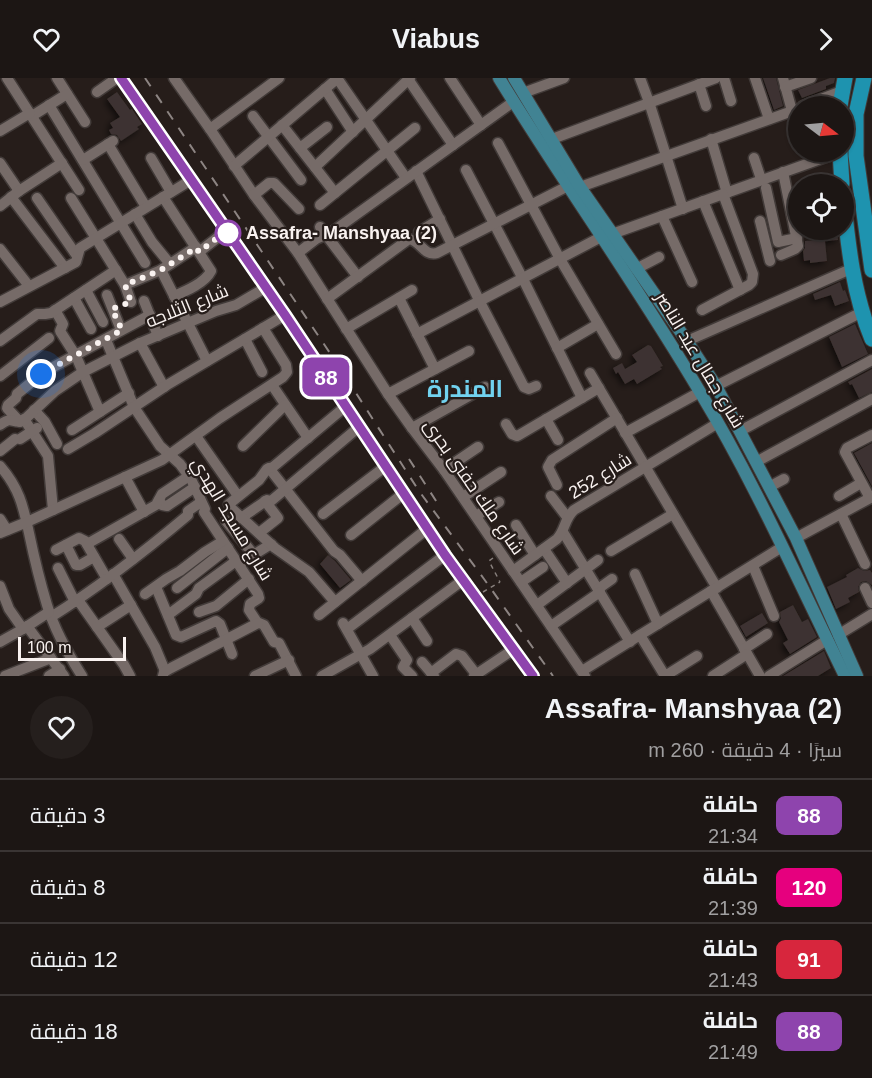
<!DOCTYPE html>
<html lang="ar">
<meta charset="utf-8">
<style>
:root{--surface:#1c1614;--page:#251f1d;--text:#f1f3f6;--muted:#a09fa0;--line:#3a3534}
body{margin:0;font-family:Helvetica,Cairo,sans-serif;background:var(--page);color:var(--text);direction:rtl;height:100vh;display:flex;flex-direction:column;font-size:22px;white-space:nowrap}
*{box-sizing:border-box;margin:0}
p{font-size:20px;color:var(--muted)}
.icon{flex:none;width:33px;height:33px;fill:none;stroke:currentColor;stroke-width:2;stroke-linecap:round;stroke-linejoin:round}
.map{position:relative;height:598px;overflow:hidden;direction:ltr}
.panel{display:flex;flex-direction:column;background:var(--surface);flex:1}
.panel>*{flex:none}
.badge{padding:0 12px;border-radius:9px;font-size:21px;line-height:39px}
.needle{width:39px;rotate:106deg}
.fabs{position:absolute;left:788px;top:18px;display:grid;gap:12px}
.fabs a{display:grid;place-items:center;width:66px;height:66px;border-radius:50%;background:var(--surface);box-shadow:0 2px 4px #0004,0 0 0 2px var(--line);font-size:30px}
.scale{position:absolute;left:18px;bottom:15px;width:108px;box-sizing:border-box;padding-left:6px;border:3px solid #f9f2f0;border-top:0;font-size:16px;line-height:21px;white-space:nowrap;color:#f9f2f0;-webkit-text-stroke:4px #261d1a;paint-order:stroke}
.you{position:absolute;width:30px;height:30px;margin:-15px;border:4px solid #fff;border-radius:50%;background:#1a73e8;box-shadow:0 0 0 9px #1a73e833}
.map>.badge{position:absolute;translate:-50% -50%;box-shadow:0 0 0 3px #fff}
.round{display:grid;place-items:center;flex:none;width:63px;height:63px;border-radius:32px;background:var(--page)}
.overview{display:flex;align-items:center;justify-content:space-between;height:102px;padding:0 30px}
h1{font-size:28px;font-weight:700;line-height:45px}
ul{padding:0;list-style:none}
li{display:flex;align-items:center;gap:18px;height:72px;padding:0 30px;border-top:2px solid var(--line)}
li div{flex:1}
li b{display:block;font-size:22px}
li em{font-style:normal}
li .badge{min-width:66px;font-weight:700;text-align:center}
header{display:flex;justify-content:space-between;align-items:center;height:78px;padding:0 30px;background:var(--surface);font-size:27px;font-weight:700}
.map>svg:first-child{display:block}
</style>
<header><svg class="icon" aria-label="forward" viewBox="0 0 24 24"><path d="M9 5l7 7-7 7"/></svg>Viabus<svg class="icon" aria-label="heart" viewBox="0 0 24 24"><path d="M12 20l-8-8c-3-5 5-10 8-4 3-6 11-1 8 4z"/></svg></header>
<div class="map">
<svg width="872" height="598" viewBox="0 0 872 598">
<defs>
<filter id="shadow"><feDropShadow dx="-2.5" dy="2.5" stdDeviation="3" flood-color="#0009"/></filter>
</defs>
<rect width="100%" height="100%" fill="#261d1a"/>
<!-- building -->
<g fill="#3d3331" filter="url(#shadow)">
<path d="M763,0H776L783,28L774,32Z"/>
<path d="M830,0H835L834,5L826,8V11L802,20L798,12Z"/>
<path d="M117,14L130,32L132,31L142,46L137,49L139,51L121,63L117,57L111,56L109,52L113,50L110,45L120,39L107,21Z"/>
<path d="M829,95L831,106H812L811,98Z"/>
<path d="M817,152H837L838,162L825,163L827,183L810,185V182L804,183L803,173L805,170V163L817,162Z"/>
<path d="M840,204L843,213L845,212L849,223L835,228L831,217L815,222L813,216Z"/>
<path d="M855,246L868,276L842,289L829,259Z"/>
<path d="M648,267L651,268L663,288L660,289L662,291L637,306L634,301L625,306L618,294L616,296L613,290L622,285L625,291L637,284L632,277Z"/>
<path d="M872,291V314L859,320L852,306L850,307L848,304Z"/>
<path d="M872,365V408L854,375Z"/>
<path d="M328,477L335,483L351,502L340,510L320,486Z"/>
<path d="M858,490L864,493L870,492L872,495V507L866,503L861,504L858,509L859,514L848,520L850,524L836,531L827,509L847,499L846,497Z"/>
<path d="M793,527L802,544L808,541L817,559L790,576L783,565L788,562L779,544L781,540L780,534Z"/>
<path d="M762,535L768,545L746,559L740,548Z"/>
<path d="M824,573L831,590L818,598H783Z"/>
</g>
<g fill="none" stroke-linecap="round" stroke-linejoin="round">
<!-- minor casing -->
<g stroke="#423b39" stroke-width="13">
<g id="minor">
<path d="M7,0L79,112"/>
<path d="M57,0L85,44"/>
<path d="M121,0L285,237L445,477L533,598"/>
<path d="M174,0L210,51L254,117L298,175L388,316L412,350L444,392L585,598"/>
<path d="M337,0L406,100"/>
<path d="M450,0L481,47"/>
<path d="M640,0L649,24L683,131"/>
<path d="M724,0L731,23"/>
<path d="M755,0L769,41"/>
<path d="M783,0L792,33"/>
<path d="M408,1L453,67"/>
<path d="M699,6L706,28"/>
<path d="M785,9L811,0"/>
<path d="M325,11L353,54"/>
<path d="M97,14L117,0"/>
<path d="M523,15L564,0"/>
<path d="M49,27L145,185"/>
<path d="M803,28L842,13"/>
<path d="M32,38L67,16"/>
<path d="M253,38L301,102"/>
<path d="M282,47L335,115"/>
<path d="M210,51L279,0"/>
<path d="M0,53L30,35"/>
<path d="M552,61L716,0"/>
<path d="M711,61L727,115"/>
<path d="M498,65L560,181L616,276"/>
<path d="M108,66L146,129"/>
<path d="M300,70L327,49"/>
<path d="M151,80L171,114"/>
<path d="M754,80L761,101"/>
<path d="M83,82L113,63"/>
<path d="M0,85L19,113"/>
<path d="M234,88L338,0"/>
<path d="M315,89L410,0"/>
<path d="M466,92L523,201L582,320"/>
<path d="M416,93L480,224L524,309L529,311L536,308"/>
<path d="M580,109L798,31"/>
<path d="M766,110L778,164L797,160"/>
<path d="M254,117L269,105H274L299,131"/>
<path d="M11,119L65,190"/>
<path d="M163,119L211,193C205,205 186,213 174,218"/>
<path d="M37,120L77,178"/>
<path d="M71,120L125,207L131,224"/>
<path d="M703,123L740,212"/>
<path d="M320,127L415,50"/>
<path d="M0,128L19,113L62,85"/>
<path d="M135,136L152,164L170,186"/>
<path d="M662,138L692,204"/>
<path d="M760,143L770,183"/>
<path d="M320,149L358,199"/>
<path d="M419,154L440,141"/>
<path d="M612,156L840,74"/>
<path d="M0,171L29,208"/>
<path d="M199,174L226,153"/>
<path d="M298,175L316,161L332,154L513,24"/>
<path d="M781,177L795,171L798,168L783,94"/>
<path d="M636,191L659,179"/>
<path d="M161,192L207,283"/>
<path d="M125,207L161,192L196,169"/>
<path d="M86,212L103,244"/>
<path d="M107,217L121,252"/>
<path d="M74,220L91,251"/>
<path d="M399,220L435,291"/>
<path d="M327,221L409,161C422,164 423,178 437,175L568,108"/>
<path d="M144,223L158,258"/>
<path d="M0,224L76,184L80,170L191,102"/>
<path d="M55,232L63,246L60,253L76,278L100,334"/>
<path d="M702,232L749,207L752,204L753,196L723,116"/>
<path d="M346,251L412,212"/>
<path d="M417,256L601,159"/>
<path d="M245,261L262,294"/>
<path d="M106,262L134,329L160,368L180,386L191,401L205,431L204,434L258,516L259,520L250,526L249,532L257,544L264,547L274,564L279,565L296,598"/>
<path d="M0,263L37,236H45L51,235L116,192"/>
<path d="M687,263L853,190"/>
<path d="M140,265L164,309"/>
<path d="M557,270L598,246"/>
<path d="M590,295L717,510"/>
<path d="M0,298L49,260"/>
<path d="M272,307L308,360"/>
<path d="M716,308L862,234"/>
<path d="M388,316L469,273"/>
<path d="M34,332L45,344L57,366"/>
<path d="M24,341L48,378L53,432"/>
<path d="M546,341L558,362"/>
<path d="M20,344L7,330L8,327L16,320L17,316L44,294L150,237"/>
<path d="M506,346L512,356L517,358L519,357L599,310"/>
<path d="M0,347C12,337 12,346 23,343L55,313L83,294L140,265L216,233L236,227L265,210"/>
<path d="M412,350L485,309"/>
<path d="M72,352L129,315"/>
<path d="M740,353L872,282"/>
<path d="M625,355L700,314"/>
<path d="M196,358L238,418"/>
<path d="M20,361L37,350"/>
<path d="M243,368L285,327"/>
<path d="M68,371L95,355L167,307L285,237"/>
<path d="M0,373L15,361"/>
<path d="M756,384L872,321"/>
<path d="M0,388C19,410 23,427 29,455C34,479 40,504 47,527C55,553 68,576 82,598"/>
<path d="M269,390L334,473L340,477L362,503"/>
<path d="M444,392L478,369"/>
<path d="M125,399L144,434"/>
<path d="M557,407L548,389L552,382L617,340"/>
<path d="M769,409L784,401"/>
<path d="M551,418L567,439"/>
<path d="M839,418L861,405"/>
<path d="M463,419L501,394"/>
<path d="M870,420L845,374L847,370L872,357"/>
<path d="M159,422L162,427L167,428L195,409"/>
<path d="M323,436L386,388"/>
<path d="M841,436L865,486"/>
<path d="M476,438L499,424"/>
<path d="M241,440L267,422L271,423L359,349"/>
<path d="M0,441L7,452"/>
<path d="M226,443L254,477"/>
<path d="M516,447L535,477"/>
<path d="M563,454L630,564"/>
<path d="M0,455L27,444L162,382L220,340L283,299L287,294L286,287L263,250"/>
<path d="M259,455L278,440L265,423"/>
<path d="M351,457L404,415"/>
<path d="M796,460L872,419"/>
<path d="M119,461L133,481"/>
<path d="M87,466L156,427L162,416L189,398"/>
<path d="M66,467L76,487H80L94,479"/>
<path d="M544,471L567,505"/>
<path d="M56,472L79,460L85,463L107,501"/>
<path d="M611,473L673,436"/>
<path d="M239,486L271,466"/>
<path d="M753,488L774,538"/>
<path d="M58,490L75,524"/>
<path d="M513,493L557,461C566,451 564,441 574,432L718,345"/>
<path d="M113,496L155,569L165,593"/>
<path d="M635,496L658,546"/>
<path d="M521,504L543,489"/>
<path d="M0,508L9,531L23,551"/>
<path d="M156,509L176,557L181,559L216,543L220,546L232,576"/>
<path d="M177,510L228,470"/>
<path d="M865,510L872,525"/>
<path d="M598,511L612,501"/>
<path d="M711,513L760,598"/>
<path d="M145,516L166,501L180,493L205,474L223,463"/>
<path d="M78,522L124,587L130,598"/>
<path d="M335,524L309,494L275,470L231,430L229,426L259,402L267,391L273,389L346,328"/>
<path d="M537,527L598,482"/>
<path d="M199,534L216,528L249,501"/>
<path d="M168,537L196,516L199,510L236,483"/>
<path d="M319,537L428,450"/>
<path d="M51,539C99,509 144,474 188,437V433L201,424"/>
<path d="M412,540L427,563"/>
<path d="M343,545L373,598"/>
<path d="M27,548L64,598"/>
<path d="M551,548L600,514"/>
<path d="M97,549L131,527"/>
<path d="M347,551L445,477"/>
<path d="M390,557L407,582L403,589L412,598"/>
<path d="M640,557L665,598L697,578"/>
<path d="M838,557L872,536"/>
<path d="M0,564L23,551L49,534"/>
<path d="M744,571L767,556"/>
<path d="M422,584L434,598"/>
<path d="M582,593L782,469"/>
<path d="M431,595L456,576L462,578L476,596"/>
<path d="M5,598L51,580"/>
<path d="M49,598L60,591"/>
<path d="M163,598L164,594L171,590L258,545"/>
<path d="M255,598L289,582"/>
<path d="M322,598L370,571L463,502"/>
<path d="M474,598L514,571"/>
<path d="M713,598L747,576"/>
<path d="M769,598L827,562"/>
</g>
</g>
<!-- major casing -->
<g stroke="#423b39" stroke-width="14">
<g id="major">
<path d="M499,0C564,106 637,207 700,314C755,405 798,503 845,598"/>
<path d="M514,0L580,109L687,263L716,308L796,460L857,598"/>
</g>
</g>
<!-- highway casing -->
<g stroke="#423b39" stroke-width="17">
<g id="highway">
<path d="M864,0L856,36V78L872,192"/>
<path d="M840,28L845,0"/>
<path d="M840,74L842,106"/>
<path d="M843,118C848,166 853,216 872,261"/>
</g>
</g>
<!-- path -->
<path stroke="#88807d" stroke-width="1.5" stroke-dasharray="4.5 4.5" stroke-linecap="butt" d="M493,480L489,483L500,504"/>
<!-- minor -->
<use href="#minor" stroke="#766b68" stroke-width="10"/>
<!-- major -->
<use href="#major" stroke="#418393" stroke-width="12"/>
<!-- highway -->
<use href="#highway" stroke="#1e93af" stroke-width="15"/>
<!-- rail -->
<g stroke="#8d8583" stroke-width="2" stroke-dasharray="10 10" stroke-linecap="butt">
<path d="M145,0L338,287L419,413L484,501L553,598"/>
<path d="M409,381L438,426"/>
</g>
<!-- path-bridge -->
<path stroke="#88807d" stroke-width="1.5" stroke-dasharray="4.5 4.5" stroke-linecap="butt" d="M483,514L500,504"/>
</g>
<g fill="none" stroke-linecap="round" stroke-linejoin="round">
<!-- line casing -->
<g stroke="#fff" stroke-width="14">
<path id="line" d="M121,0L285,237L445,477L533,598"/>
</g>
<!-- line -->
<use href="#line" stroke="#8e44ad" stroke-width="9"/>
<!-- walk -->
<path stroke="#f9f2f0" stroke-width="6" stroke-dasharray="0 10.8" d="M41,296L122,252L112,231L131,224L125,207L161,192L196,170L199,174L226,153L228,155"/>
</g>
<!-- markers -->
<circle fill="#fff" stroke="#8e44ad" stroke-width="3" cx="228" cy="155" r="12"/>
<g text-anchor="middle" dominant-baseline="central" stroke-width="4.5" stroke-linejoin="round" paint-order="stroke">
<!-- stop labels -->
<g font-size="18" font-weight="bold" fill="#f9f2f0" stroke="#261d1a" text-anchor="start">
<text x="246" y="155">Assafra- Manshyaa (2)</text>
</g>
<!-- street labels -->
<g font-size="18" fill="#f9f2f0" stroke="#261d1a">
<text transform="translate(187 228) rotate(-22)">شارع الثلاجه</text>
<text transform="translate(700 282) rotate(59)">شارع جمال عبد الناصر</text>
<text transform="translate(600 398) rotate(-32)">شارع 252</text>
<text transform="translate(474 409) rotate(55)">شارع ملك حفنى بحرى</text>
<text transform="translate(232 441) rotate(59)">شارع مسجد الهدي</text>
</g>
<!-- district labels -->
<g font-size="24" font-weight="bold" fill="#71d2ef" stroke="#261d1a">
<text x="465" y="310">المندرة</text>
</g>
</g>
</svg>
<div class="fabs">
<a><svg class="needle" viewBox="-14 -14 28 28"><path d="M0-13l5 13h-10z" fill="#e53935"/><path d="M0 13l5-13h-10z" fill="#a09fa0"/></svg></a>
<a><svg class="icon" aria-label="locate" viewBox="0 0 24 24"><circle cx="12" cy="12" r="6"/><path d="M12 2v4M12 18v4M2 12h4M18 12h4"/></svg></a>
</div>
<div class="scale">100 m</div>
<div class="you" style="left:41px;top:296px"></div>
<b class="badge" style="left:326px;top:299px;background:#8e44ad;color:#fff">88</b>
</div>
<section class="panel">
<div class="overview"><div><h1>Assafra- Manshyaa (2)</h1><p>سيرًا · 4 دقيقة · 260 m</p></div><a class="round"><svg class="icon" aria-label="heart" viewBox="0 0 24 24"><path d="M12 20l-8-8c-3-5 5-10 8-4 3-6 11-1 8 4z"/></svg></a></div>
<ul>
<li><span class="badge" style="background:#8e44ad;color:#fff">88</span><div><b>حافلة</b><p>21:34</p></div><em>3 دقيقة</em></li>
<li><span class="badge" style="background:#e6007e;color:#fff">120</span><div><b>حافلة</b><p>21:39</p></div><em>8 دقيقة</em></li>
<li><span class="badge" style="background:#d7263d;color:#fff">91</span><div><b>حافلة</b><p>21:43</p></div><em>12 دقيقة</em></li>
<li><span class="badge" style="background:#8e44ad;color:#fff">88</span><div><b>حافلة</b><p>21:49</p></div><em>18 دقيقة</em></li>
</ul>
</section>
